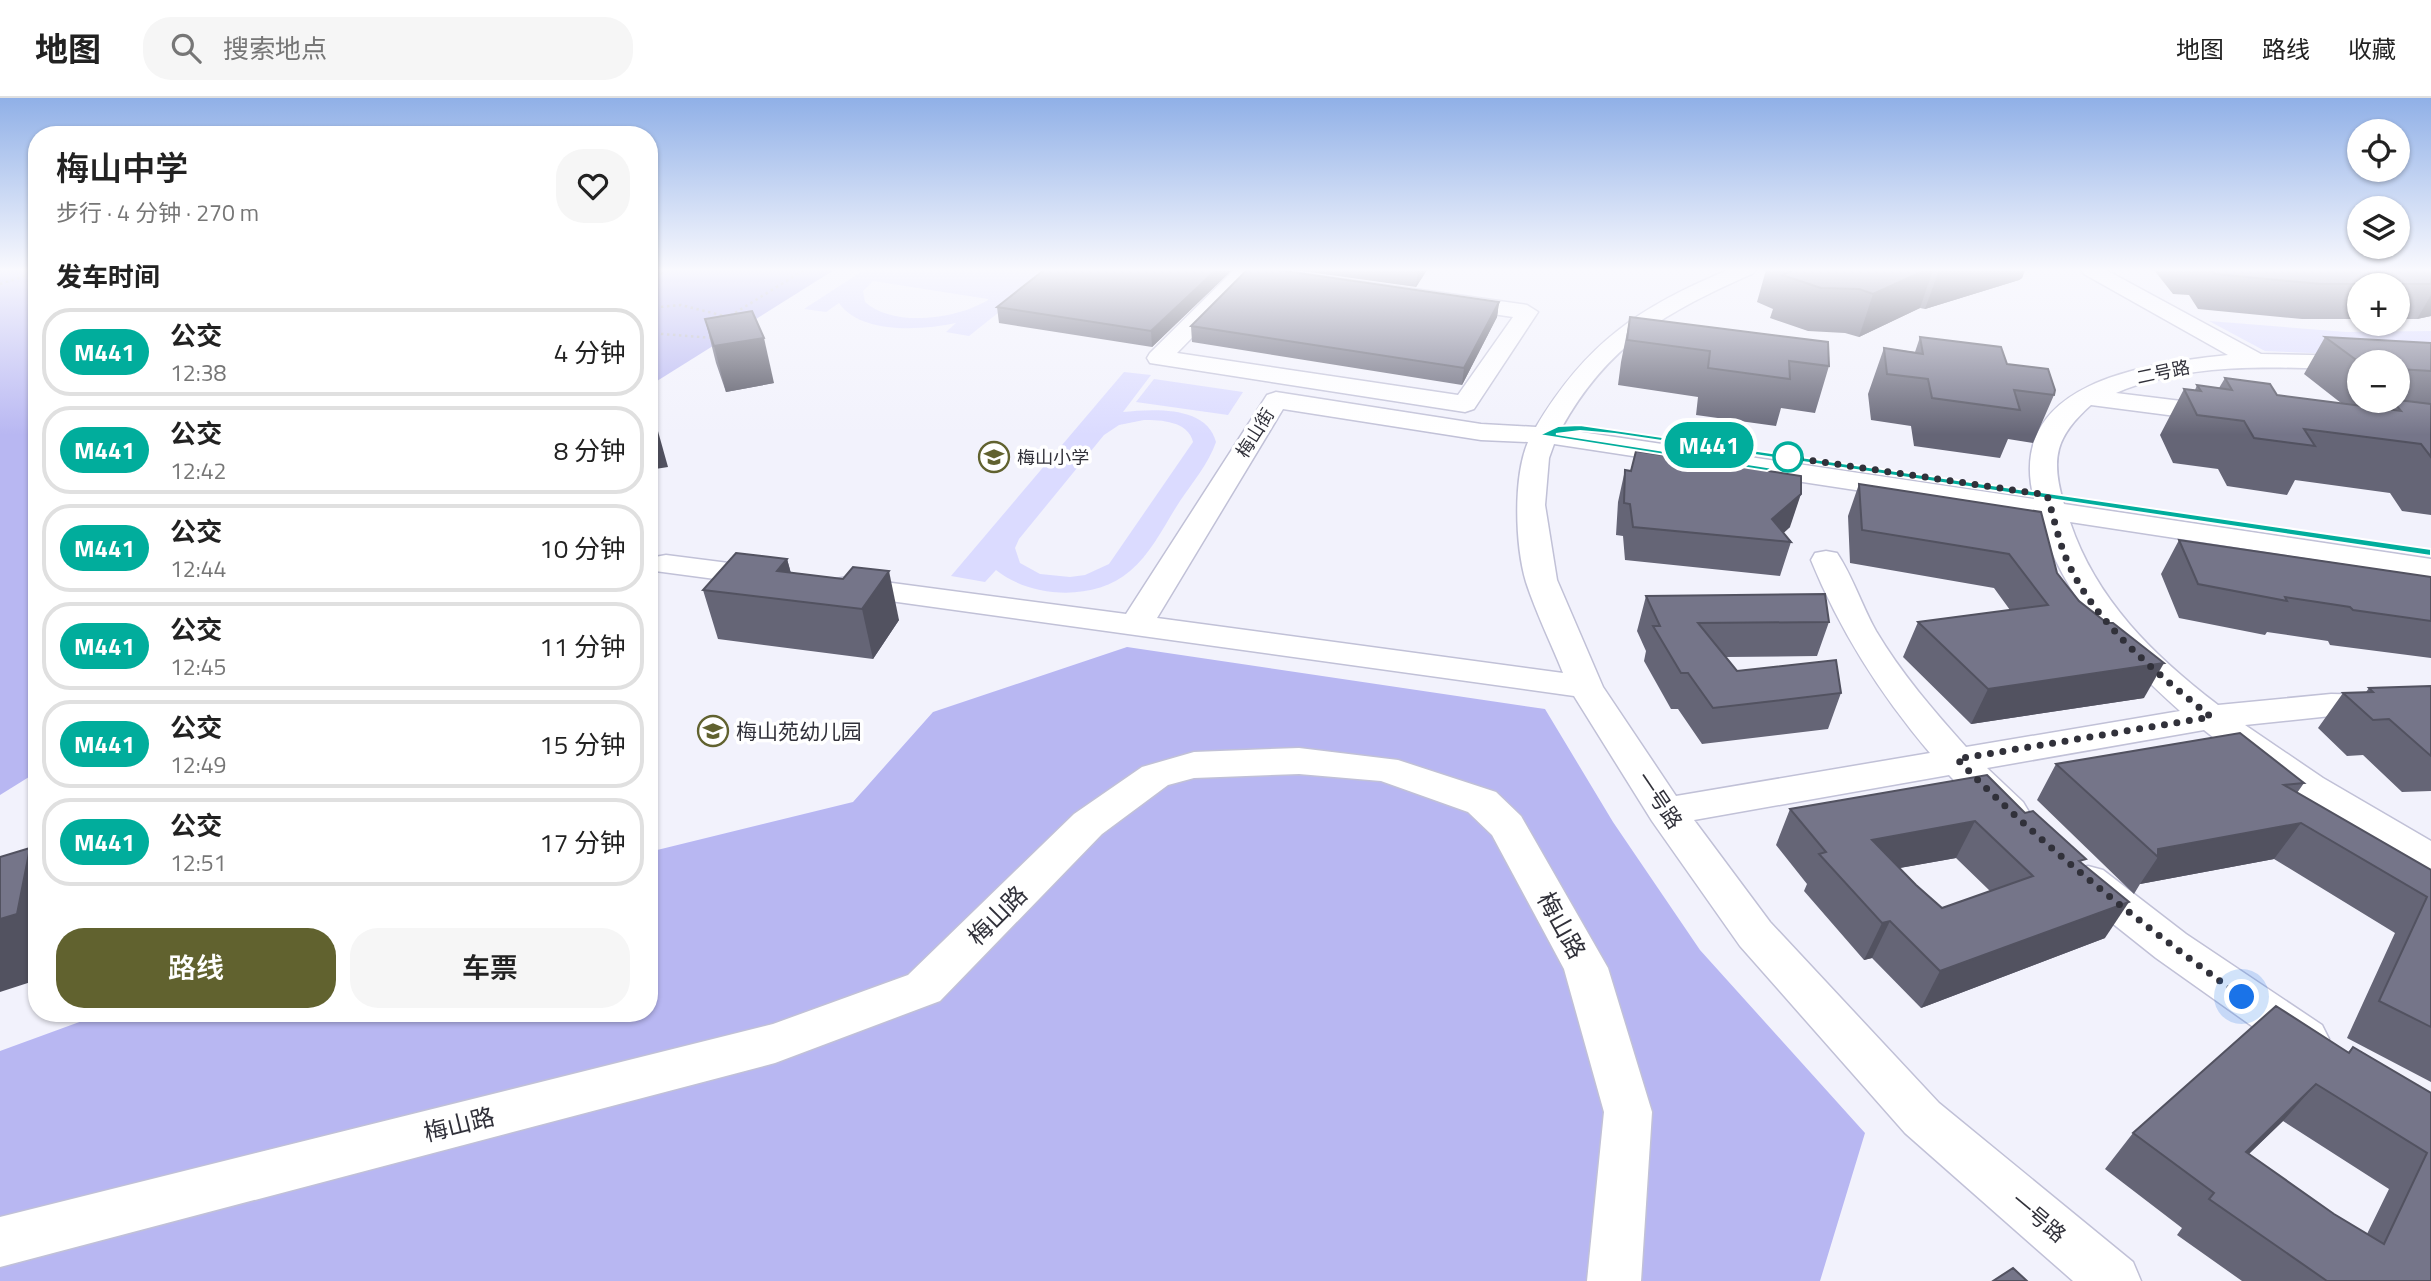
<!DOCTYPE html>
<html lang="zh">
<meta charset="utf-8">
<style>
:root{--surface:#fff;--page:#f6f6f6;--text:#222;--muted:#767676;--line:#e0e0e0;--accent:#61622f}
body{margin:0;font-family:"Titillium Web","Noto Sans SC",sans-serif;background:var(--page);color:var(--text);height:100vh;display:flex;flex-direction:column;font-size:26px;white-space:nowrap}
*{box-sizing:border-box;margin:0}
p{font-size:23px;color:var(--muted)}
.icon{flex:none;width:38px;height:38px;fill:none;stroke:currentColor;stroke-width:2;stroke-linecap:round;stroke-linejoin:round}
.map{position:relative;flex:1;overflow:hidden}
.details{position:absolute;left:28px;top:28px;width:630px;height:896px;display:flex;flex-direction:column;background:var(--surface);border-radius:28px;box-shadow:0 2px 5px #0004}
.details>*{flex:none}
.badge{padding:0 14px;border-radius:23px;font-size:24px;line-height:46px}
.controls{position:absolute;left:2347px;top:21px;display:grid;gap:14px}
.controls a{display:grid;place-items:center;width:63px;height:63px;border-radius:50%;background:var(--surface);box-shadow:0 2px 5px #0004;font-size:35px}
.you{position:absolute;width:35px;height:35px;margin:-18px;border:5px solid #fff;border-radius:50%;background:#1a73e8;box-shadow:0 0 0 10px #1a73e833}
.map>.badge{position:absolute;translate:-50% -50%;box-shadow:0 0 0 4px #fff}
h2{padding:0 28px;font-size:26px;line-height:63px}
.round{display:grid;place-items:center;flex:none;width:74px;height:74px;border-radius:28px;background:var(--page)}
.summary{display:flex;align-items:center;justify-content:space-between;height:119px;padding:0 28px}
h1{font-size:33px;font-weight:600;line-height:52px}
.button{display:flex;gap:14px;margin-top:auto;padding:14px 28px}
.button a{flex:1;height:80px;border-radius:28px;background:var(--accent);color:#fff;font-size:28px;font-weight:600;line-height:80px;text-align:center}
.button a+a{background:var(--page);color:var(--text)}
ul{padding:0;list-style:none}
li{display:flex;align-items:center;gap:21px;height:88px;margin:0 14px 10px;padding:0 14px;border:4px solid var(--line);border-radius:28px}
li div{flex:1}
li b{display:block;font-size:26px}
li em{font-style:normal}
li .badge{min-width:77px;font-weight:700;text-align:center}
header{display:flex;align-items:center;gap:42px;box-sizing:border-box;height:98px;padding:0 35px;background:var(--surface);border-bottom:2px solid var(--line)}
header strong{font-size:33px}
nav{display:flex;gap:38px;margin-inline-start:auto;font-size:24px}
.search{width:490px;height:63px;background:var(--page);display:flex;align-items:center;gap:18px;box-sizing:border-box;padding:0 24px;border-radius:28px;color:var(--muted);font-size:26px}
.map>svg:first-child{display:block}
</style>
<header>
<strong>地图</strong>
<div class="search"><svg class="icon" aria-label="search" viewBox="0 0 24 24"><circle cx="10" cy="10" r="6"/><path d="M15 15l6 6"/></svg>搜索地点</div>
<nav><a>地图</a><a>路线</a><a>收藏</a></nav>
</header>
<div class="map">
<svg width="2431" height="1183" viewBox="0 0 2431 1183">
<rect width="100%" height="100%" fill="#f2f2fc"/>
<!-- green -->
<g fill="#dbdbff" fill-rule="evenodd">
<path d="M864,172H1052L969,238L946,234L956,225C923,232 861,237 839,205L826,214L804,211ZM873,183L988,201V202C957,221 894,230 865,204L863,193Z"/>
<path d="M2209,223L2346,234L2431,233V260L2265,253Z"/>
<path d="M1124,274L1151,277L1123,314C1152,311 1207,307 1216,344C1209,365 1192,385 1180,403C1165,426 1151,456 1130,473C1094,504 1031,500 996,472L985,484L951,478ZM1144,322C1161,322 1188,323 1193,344L1109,466L1085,477L1070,479L1040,476L1020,465L1015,450L1019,441L1104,337L1119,327Z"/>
<path d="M1154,281L1243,294L1228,317L1136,304Z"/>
</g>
<!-- forest -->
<g fill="#b8b7f2">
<path d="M0,172H37V674L0,697Z"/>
<path d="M649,172H834L649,288Z"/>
<path d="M1127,549L1545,611L1613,724L1700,852L1865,1035L1820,1183H0V953L104,915H649V754L853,704L933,614Z"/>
</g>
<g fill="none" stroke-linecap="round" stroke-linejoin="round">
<!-- minor casing -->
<g stroke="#c1c1d7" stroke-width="3">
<g id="minor">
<path d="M1234,172H1279L1527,207L1538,214L1474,311L1465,314L1150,265L1147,260L1150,255ZM1250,180L1513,219L1458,297L1177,255Z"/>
<path d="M1728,172H1756L1752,176C1666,214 1608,246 1561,331L2034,401C2004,284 2145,266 2228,257L2084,176L2081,172H2106L2261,256L2359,258L2371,264H2359V272C2280,269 2190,263 2116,295L2222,308L2231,310L2235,316L2231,322L2222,324L2091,307C2056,338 2050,360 2064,406L2431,461V479L2070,424C2096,502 2154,558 2218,607L2331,596L2431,598V620L2331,618L2245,627L2323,680L2431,743V777L2417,772C2343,729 2270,685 2204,632L1987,670L2023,704L2029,714L2023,724C1991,733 1969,698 1949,677L1694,722L1770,824L1939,1005L2133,1164L2141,1183H2073L1905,1035L1740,848L1652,723L1574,598L847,497L836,495L831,488L836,481L847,479L1126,516L1267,297L1276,294L1481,326L1536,329C1586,245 1639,209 1728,172ZM1283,311L1481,342L1528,344C1513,379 1515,447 1526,484C1536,515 1551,545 1563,575L1157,520ZM1554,346L2039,420C2064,501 2118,557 2180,613L1966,649C1933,612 1901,575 1876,533C1862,508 1853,479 1837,455L1826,453L1815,455L1811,462C1840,533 1880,596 1930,655L1676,698L1603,589L1557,482L1545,407L1549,360Z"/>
<path d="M666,457L767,470L778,472L783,479L778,486L767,488L655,473L651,466L655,459Z"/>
<path d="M1299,650L1398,662L1496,694L1521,718L1608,870L1652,1014L1641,1183H1587L1604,1014L1564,871L1492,737L1468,714L1381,683L1299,676L1194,680L1168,687L1102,736L940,903L775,965L0,1169V1119L773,926L908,877L1074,716L1142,669L1194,654Z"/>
<path d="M2088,768L2103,772L2186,836L2322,927L2329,941L2322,955L2306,960L2290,955L2156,860L2073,794L2067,783L2073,772Z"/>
</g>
</g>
<!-- path -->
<g stroke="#b3b3bc" stroke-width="2.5" stroke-dasharray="2.5 3.5" stroke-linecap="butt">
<path d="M649,180L670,172"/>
<path d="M0,186L37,174"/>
<path d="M649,210L681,207L728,219"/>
<path d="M730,218L804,172"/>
<path d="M649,235L714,240"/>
</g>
<!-- minor -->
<use href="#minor" fill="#fff" fill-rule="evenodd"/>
</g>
<!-- wall -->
<g fill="#656576" fill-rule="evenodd">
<path d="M1044,172H1232L1152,249L999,225L997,209Z"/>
<path d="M1294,172H1427L1416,189Z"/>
<path d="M1766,172H2025L2022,180L2019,182L1925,211L1920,210L1859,239L1845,235L1808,233L1770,220L1773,211L1757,204Z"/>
<path d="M2154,172H2431V218L2417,221H2398V187H2359V221H2302L2198,211L2189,197L2173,196Z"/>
<path d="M1499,204L1497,219L1462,287L1192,244L1191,228Z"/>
<path d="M1630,219L1829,268L1815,315L1781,310L1776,328L1696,317L1698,299L1618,287L1621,264Z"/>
<path d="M705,221L774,285L726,294L716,265Z"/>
<path d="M1920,239L2007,266L2054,297L2033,345L2008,341L2000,360L1914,348L1911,328L1871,322L1868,296L1884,250L1915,254Z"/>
<path d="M2325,239L2431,245V417L2402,413L2390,395L2295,382L2287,397L2227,388L2218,371L2173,365L2160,337L2184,291L2195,292L2197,287L2219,290L2225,280L2277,297L2341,305L2304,276ZM2359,264H2398V303H2359Z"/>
<path d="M1625,372L1790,429L1783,435L1791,444L1780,478L1625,462L1623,438L1616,437L1618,404Z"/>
<path d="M1859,386L2057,475L2144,600L1971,626L1903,559L1918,524L2010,512L1994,490L1850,465L1848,418Z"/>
<path d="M2179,442L2431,479V560L2330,547L2328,543L2267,534L2265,537L2179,520L2161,476Z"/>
<path d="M787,461L791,475L899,522L873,561L718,541L703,492Z"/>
<path d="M1646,498L1829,524L1817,558L1726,559L1737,573L1841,595L1828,631L1702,646L1678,611H1671L1644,563L1646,553L1637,533Z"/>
<path d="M2431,588V693L2402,694L2363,657L2347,658L2318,630L2343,595L2366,594L2369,590Z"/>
<path d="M2056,666L2304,685L2297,695L2431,772V984L2347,940L2395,835L2274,761L2140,786L2134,796L2037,702Z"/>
<path d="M1790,711L2025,715L2083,766L2105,840L1921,910L1872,860L1864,862L1804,793L1807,786L1776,747ZM1956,760L1990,793L1942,810L1916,787L1899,770Z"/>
<path d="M2353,949L2431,995V1183H2242L2177,1137L2182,1130L2105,1071L2133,1035L2348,954ZM2283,1023L2389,1091L2367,1136L2334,1116L2249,1056Z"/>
</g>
<!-- shaded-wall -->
<g fill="#525260">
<path d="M1216,172H1232L1152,249L1151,233Z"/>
<path d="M1419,172H1427L1416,189L1418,173Z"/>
<path d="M1926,172H1933L1920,210L1859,239L1873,196Z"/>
<path d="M1939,172H2025L2022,180L2019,182L1925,211Z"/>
<path d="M2431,197V218L2417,221Z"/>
<path d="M1499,204L1497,219L1462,287L1464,270Z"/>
<path d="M764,240L774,285L726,294L714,248Z"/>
<path d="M649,301L668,369L649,372Z"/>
<path d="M1801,396L1790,429L1775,443L1772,421Z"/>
<path d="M787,461L798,503L777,473Z"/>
<path d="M889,473L899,522L873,561L862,511Z"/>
<path d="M2164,565L2144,600L1971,626L1988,591Z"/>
<path d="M1975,723L1956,760L1855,778L1872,742Z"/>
<path d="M2301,725L2274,761L2140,786L2158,759V751Z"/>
<path d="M30,750L37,758V882L0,894V821Z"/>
<path d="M2129,804L2105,840L1921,910L1940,873Z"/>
<path d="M1890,823L1872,860L1864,862L1882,825Z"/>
<path d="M2316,986L2283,1023L2214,1089L2246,1054Z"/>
</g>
<!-- building -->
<g fill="#757589" stroke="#525260" stroke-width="2" fill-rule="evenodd">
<path d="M1044,172H1216L1151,233L997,209Z"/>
<path d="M1247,172H1278L1499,204L1464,270L1191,228Z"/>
<path d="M1791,172H1926L1873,196L1859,191L1821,190L1782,177L1793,172Z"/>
<path d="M2212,172H2431V186H2321L2215,176Z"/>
<path d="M752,213L764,240L714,248L705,221Z"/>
<path d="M1630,219L1828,244L1829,268L1789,263L1790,281L1708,270L1710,253L1627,242Z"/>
<path d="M1920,239L2001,249L2007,266L2048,271L2055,292L2054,297L2014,292L2020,312L1932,300L1928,281L1887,276L1884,250L1923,256Z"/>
<path d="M2325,239L2431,245V273L2398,271V264H2359Z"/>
<path d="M2225,280L2270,286L2277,297L2401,313L2393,303H2398V302L2431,306V359L2421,346L2304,331L2315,348L2254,340L2244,323L2197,317L2184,291L2201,293L2197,287L2232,292Z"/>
<path d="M649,304L654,320L649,321Z"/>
<path d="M1636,353L1801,378V396L1772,421L1791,444L1633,429L1630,406L1624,405L1625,372L1631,373Z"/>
<path d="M1859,386L2041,414L2057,475L2079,503L2107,525H2113L2164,565L1988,591L1918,524L2048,507L2009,456L1862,432Z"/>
<path d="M2179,442L2431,479V523L2353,512L2350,509L2285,499L2287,503L2198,486Z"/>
<path d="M736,455L787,461L777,473L843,481L853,469L889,473L862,511L703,492Z"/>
<path d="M1825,496L1829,524L1698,525L1737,573L1836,562L1841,595L1713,610L1688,575H1681L1653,528H1660L1646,498Z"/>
<path d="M2431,588V658L2389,621L2373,622L2343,595L2373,594L2369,590Z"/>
<path d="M2240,635L2304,685L2284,687L2431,772V929L2379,903L2427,799L2301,725L2158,751V759L2056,666Z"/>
<path d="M1987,677L2025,715L2033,713L2086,761L2079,763L2129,804L1940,873L1890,823L1882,825L1819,756L1826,754L1790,711ZM1975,723L2033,778L1942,810L1916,787L1872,742Z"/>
<path d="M30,750L17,816L0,821V759Z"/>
<path d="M2276,908L2349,955L2353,949L2431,995V1183H2327L2209,1101L2214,1095L2133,1035ZM2316,986L2427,1055L2384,1146L2334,1116L2246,1054Z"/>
<path d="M2013,1170L2027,1183H1993Z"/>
</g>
<!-- sky -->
<linearGradient id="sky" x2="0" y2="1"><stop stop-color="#90b0e7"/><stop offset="0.51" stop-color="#f9f9fe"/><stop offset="1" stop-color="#f9f9fe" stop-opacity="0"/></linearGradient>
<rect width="2431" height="337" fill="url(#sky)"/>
<!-- line -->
<path fill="#01ad9c" stroke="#fff" stroke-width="2" d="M1580,327L2431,451V458L1615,336L1580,333L1556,336L1773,370L1767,373L1539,337L1558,328Z"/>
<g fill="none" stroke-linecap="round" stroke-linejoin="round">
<!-- walk -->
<path stroke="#31313a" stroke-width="7" stroke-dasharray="0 12.6" d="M1788,359L2047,397C2053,416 2057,436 2064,455C2090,523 2156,574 2211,619L1957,661C2044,750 2141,826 2242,899"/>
</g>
<!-- icons -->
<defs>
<g id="school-ring" transform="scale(1.575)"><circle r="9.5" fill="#fff" stroke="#61622f" stroke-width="1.5"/><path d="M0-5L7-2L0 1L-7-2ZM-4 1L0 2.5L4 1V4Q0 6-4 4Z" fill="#61622f"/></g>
</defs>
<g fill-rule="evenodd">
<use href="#school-ring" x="994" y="359"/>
<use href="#school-ring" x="713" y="633"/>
</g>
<!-- markers -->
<circle fill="#fff" stroke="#01ad9c" stroke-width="3.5" cx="1788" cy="359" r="14"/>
<g text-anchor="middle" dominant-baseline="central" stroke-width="7" stroke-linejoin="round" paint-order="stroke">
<!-- far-street labels -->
<g font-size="18" fill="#31313a" stroke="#fff">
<text transform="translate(2163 274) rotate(-12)">二号路</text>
<text transform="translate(1255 335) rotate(-58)">梅山街</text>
</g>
<!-- far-poi labels -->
<g font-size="18" fill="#31313a" stroke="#fff" text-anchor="start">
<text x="1017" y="359">梅山小学</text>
</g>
<!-- poi labels -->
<g font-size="21" fill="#31313a" stroke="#fff" text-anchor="start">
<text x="736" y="633">梅山苑幼儿园</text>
</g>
<!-- street labels -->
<g font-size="21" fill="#31313a" stroke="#fff">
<text transform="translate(1660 702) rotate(56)">一号路</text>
<text transform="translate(2039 1119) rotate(40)">一号路</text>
</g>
<!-- near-street labels -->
<g font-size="24" fill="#31313a" stroke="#fff">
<text transform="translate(997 817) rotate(-45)">梅山路</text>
<text transform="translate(1562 827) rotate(61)">梅山路</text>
<text transform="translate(459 1026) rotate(-14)">梅山路</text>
</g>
</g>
</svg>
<div class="controls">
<a><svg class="icon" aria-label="locate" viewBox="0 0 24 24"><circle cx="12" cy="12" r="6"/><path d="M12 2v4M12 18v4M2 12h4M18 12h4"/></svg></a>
<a><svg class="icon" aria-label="layers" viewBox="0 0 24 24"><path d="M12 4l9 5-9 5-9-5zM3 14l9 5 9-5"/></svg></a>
<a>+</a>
<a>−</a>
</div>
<div class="you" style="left:2242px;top:899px"></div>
<b class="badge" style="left:1709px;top:347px;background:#01ad9c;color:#fff">M441</b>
<section class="details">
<div class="summary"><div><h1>梅山中学</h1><p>步行 · 4 分钟 · 270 m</p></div><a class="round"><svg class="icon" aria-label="heart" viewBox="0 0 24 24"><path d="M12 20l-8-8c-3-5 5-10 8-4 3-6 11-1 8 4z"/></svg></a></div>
<h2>发车时间</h2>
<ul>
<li><span class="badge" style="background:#01ad9c;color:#fff">M441</span><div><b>公交</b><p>12:38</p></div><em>4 分钟</em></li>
<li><span class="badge" style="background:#01ad9c;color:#fff">M441</span><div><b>公交</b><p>12:42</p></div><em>8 分钟</em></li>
<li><span class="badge" style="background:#01ad9c;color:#fff">M441</span><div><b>公交</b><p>12:44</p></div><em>10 分钟</em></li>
<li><span class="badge" style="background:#01ad9c;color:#fff">M441</span><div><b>公交</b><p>12:45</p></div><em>11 分钟</em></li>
<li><span class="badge" style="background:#01ad9c;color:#fff">M441</span><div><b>公交</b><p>12:49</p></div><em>15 分钟</em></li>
<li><span class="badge" style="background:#01ad9c;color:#fff">M441</span><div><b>公交</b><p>12:51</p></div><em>17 分钟</em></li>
</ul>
<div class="button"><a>路线</a><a>车票</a></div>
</section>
</div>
